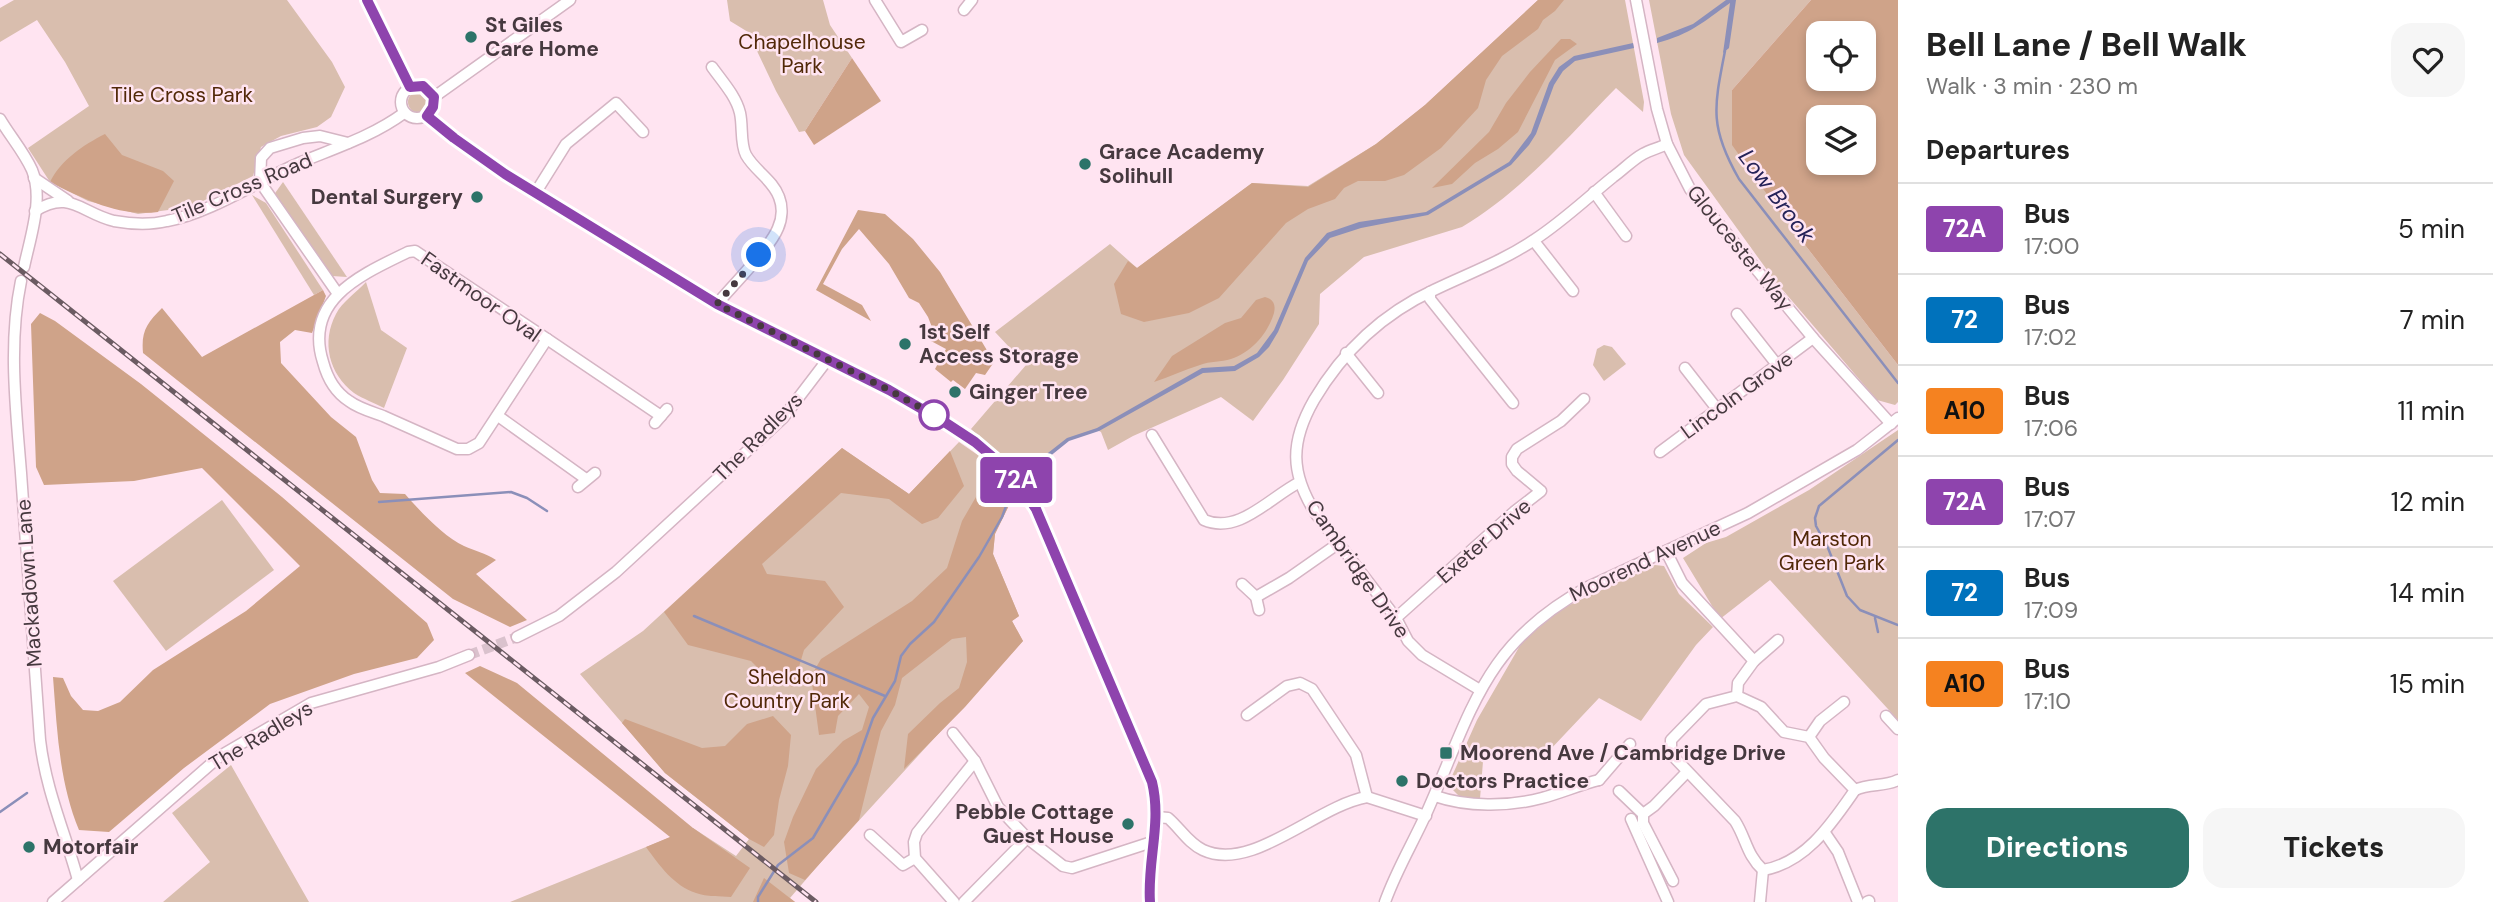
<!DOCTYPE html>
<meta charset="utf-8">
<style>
:root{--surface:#fff;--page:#f6f6f6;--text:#222;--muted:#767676;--line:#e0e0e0;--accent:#2d7369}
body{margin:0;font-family:"DM Sans",sans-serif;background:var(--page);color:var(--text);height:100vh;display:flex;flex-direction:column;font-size:26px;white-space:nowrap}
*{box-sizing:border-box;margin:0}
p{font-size:23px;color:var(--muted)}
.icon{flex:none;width:38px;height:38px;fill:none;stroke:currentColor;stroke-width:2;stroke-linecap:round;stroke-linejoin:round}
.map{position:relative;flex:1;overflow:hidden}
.drawer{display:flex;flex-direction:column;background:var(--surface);width:595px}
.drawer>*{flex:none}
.badge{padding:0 14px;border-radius:5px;font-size:24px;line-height:46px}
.controls{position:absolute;left:1806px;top:21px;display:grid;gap:14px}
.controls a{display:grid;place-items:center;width:70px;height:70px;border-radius:14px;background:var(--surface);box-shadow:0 4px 10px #0003;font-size:35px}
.you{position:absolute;width:35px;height:35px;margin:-18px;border:5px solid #fff;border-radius:50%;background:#1a73e8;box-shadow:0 0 0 10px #1a73e833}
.map>.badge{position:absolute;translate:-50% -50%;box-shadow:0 0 0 4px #fff}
h2{padding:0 28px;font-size:26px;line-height:63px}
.round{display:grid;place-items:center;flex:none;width:74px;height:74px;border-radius:21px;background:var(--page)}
.headline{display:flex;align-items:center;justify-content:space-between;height:119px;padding:0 28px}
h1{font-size:33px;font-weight:800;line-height:52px}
.action{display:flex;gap:14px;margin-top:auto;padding:14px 28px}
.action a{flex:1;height:80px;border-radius:21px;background:var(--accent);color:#fff;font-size:28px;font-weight:800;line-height:80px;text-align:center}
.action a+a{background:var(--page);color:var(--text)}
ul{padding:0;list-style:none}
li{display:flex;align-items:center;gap:21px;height:91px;padding:0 28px;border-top:2px solid var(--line)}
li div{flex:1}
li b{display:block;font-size:26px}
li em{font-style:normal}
li .badge{min-width:77px;font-weight:700;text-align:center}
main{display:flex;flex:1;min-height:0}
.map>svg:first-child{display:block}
</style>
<main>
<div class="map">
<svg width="1898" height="902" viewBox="0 0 1898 902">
<rect width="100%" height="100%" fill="#ffe4f1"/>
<!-- green -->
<g fill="#d9beae">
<path d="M14,0H287L332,62L345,87L331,117L317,127L281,136L261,147L253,176L191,207L138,214L88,201L50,182L28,148L89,106L65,62L37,20L0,42V8Z"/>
<path d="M727,0H823L830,25L852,58L805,131L799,132L776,91L748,32L730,21Z"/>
<path d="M1538,0H1625L1644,102L1643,112L1616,88C1568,137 1521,192 1462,227L1364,257L1320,294L1319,324L1283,380L1253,421L1221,397L1133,436L1108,450L1101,432L1097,430L1069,438L1021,476L971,429L1026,365L995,332L1110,244L1137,268L1252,183L1308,186L1376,144L1425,105Z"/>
<path d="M1649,0H1811L1732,90L1781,214L1898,365V402L1895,405L1877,400L1775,281L1684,155L1671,114Z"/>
<circle cx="419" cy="102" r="11"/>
<path d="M283,182L347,277L332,276L273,196Z"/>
<path d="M252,195L266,203L323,290L314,295Z"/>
<path d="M366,282L381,330L407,348L384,408C375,403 363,399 354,393C329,374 321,342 336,314C342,302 357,292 366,282Z"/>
<path d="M1604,345L1612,347L1626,364L1604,381L1593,365L1597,349Z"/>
<path d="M1898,430V720L1770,580L1720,619L1683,558L1706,543L1726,537L1809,490Z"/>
<path d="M959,442L985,460L1016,491L995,534L993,554L1019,616L1012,621L1023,641L822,861L790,898L795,902H510L693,828L736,856L749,839L665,773L580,674L643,631L842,448L909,494Z"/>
<path d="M222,500L274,570L166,651L113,581Z"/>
<path d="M1655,565L1664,566L1679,594L1713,627L1696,645L1641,721L1599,698L1548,752L1484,749L1480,799L1460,797L1448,785L1477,720L1522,642L1561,609Z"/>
<path d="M231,765L309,902H163L210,862L172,813Z"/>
</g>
<!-- forest -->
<g fill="#cfa389" fill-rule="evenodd">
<path d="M1538,0H1564L1555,11L1543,20L1538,29L1502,56L1486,80L1478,108L1441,148L1404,175L1385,181H1358L1344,188L1335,199L1308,209L1286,223L1219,298L1189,313L1144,322L1121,314L1114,284L1128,261L1137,268L1252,183L1308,187L1376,144L1425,105Z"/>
<path d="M1811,0H1898V365L1781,214L1732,145V90ZM1818,33H1864V79H1818ZM1818,117H1864V163H1818Z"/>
<path d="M1561,39H1570L1577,44L1555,60L1518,132L1498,149L1475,163L1452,184L1432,188L1489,132L1506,103L1530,72Z"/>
<path d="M852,58L881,101L814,145L805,131Z"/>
<path d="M105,134L122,155L163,171L174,181L158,212C119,217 84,199 50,182C61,160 83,145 105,134Z"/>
<path d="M858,210L885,214L913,239L940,272L994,362L985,375L976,373L965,389L953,380L951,382L935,369L946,349L931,341L935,335L928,317L919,303L909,298L889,264L859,229L842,249L823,284L862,305L871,321L816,290Z"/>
<path d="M323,290L326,296L312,333L295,330L280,342L281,363L331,417L356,437L372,480L380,493L405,494C420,511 444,537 464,546C475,551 485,553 496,560L476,574L527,620L510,627L453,599L143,353C141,331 147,323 162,308L202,357Z"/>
<path d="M1265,297C1273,299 1276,304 1274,313C1268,333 1252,352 1231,359C1221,362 1210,361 1200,365C1184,370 1169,377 1154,382L1172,356L1225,323L1241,318L1256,300Z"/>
<path d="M40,313L55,321L141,384L282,497L427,623L434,640L417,658L354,674L270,704L184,768L109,832L79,830C59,782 57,729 53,677L63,678L71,696L83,710L98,711L120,702L153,670L246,611L300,566L202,468L134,481L44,485L36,467L31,324Z"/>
<path d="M842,448L909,494L950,451L964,486L938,518L922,524L889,499L841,493L762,564L767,574L825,581L844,607L804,650L793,687L764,674L751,661L688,645L664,612Z"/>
<path d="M987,478L1016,491L995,534L993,554L1019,616L1012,621L1023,641L965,707L904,769L908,734L940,703L959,688L967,662L966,637L952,639L902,678L895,705L881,731L859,820L805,880L789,873L784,842L793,817L816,769L843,741L862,730L869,707L859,694L838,716L835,733L819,735L811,676L821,659L912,601L947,568L962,521Z"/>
<path d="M480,666L517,683L693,828L750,868L731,897C720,896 707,897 696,893C674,886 659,865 646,847L670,837L465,673Z"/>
<path d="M773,716L791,735L788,766L779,800L774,835L764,847L749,839L665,773L622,723L625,719L702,748L725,746L747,724Z"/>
<path d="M764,878L795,902H753Z"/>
</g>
<!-- water -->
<g fill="#8b8fb9">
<path d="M1726,0H1736L1729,48L1723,53L1730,3C1703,22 1691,34 1657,43V38L1693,24Z"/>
<path d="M1633,43L1634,48L1575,61L1563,71L1554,85L1536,134L1529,145L1511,165L1428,215L1361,228L1330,238L1308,261L1278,332L1269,347L1259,357L1235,371L1203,373L1099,431L1069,441L1023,478L1020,475L1067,438L1097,428L1202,368L1234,366L1257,353L1274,330L1305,258L1327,233L1359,222L1426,212L1509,162L1531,133L1549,83L1559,67L1574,56Z"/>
</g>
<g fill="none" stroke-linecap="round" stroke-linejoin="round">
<!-- stream -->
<g stroke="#8b8fb9" stroke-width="2.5">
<path d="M1725,51C1714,107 1709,127 1739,179L1898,383"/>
<path d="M1898,440L1819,506L1815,518L1816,526L1828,548L1847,596L1860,610L1898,625"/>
<path d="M379,502L511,492L527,498L547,511"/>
<path d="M694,616L885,696"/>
<path d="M1875,618L1878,632"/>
<path d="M0,812L27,793"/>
<path d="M758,902V897L778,865L813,838L857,763L873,718L895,681L901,656L910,644L934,622L979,557L1002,517L1015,482"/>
</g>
<!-- minor-tunnel -->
<path stroke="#dac2cd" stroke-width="10" stroke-dasharray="10 5" stroke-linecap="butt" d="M469,655L517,637"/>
<!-- minor casing -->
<g stroke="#d5b5c4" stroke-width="13">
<g id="minor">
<path d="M367,0L410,87"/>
<path d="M875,0L901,42L922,30"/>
<path d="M1636,0L1657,109L1667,144L1690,189L1813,338L1891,424"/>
<path d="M964,10L972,0"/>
<path d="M712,67C722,81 736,96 740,113C743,126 740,144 746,155C755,171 773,180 779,197C783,207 782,219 778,228C770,248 733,285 717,304"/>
<circle cx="417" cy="102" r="16"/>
<path d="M434,97L570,0"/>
<path d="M427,116L454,138L505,174L717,304L889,390L946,423L975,442L1002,465L1019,482L1036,509L1152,782C1163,823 1147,861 1150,902"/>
<path d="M0,119C10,136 24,152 32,170C44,199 30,238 24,267"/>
<path d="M34,178L68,201"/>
<path d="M260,182L338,294"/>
<path d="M260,182L261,158L270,148L303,138L320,136L348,143"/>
<path d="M536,192L566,144L616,103L643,132"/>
<path d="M1594,192L1626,236"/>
<path d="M35,211C70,189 81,213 114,221C131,224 150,225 167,221C210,213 258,181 299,163C335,148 373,136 404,113"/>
<path d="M1534,241L1573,291"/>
<path d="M415,251L547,339L479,443L468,449H457C432,438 408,427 383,416C372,412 358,408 349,401C335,392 327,377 323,362C303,299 363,274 408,252Z"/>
<path d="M21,281C8,344 16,409 21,473C27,562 33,651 40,740C46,791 65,832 78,880"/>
<path d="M1430,292V299L1513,403"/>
<path d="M1737,314L1778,366"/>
<path d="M547,339L661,416"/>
<path d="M1346,353L1378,393"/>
<path d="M1685,368L1717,409"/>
<path d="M498,416L586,479"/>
<path d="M655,423L667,409"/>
<path d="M1152,435L1204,520C1239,535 1270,497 1300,482"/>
<path d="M1660,452L1813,338"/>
<path d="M578,487L595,473"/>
<path d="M1666,551L1682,583L1754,661L1738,683L1737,696L1761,707L1784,732L1809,737L1824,758L1855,790C1832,823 1806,863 1763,870C1747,856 1746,838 1735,821L1671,754V740L1706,704L1737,696"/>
<path d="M1242,584L1256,597L1259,610"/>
<path d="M1256,597L1289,578L1339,543"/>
<path d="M1396,618L1514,512L1541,491L1517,471L1512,464V457L1517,449L1561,421L1584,399"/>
<path d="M517,637L559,616L616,572L783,418L828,359"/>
<path d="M1754,661L1778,640"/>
<path d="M1480,690L1422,655L1408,641L1396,618L1316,514C1290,473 1290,442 1314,400C1343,351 1382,314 1434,290C1467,274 1503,261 1534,240C1562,222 1587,198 1613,177C1623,170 1632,160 1643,154C1650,150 1659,148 1667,144"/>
<path d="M1247,715L1287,686L1300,683L1312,689L1356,755L1367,797"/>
<path d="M1886,716L1898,729"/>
<path d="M953,733L975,761L998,807L1027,838L1063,866L1072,868L1155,841"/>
<path d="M1809,737L1820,721L1844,702"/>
<path d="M1599,780L1630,744"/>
<path d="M1855,790C1870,783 1884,787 1898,780"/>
<path d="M1619,791L1643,814V823L1673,881"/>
<path d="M1435,796C1467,807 1508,807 1542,798C1561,793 1579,785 1599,780"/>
<path d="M1643,814L1654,806L1686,773"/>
<path d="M1157,817L1168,818C1180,828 1188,843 1203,850C1252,873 1316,806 1367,797L1426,816"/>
<path d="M1631,819L1668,902"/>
<path d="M1825,833L1838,852L1858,902"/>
<path d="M870,835L903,865L915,858"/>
<path d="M53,902L220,756L311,703L439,667L469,655"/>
<path d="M954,902L915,858L914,842L917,833L975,761"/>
<path d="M964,902L1027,838"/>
<path d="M1385,902C1397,868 1416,838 1430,805C1473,707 1486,642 1588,587L1748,513L1857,450L1898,418"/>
<path d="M1760,902L1763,870"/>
<path d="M1867,902L1869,901"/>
</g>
</g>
<!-- minor -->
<use href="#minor" stroke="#fff" stroke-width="10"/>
<!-- rail casing -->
<g stroke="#6b5b62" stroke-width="5">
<path id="rail" d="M0,254L816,902"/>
</g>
<!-- rail -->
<use href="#rail" stroke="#ffe4f1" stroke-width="2.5" stroke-dasharray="8" stroke-linecap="butt"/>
</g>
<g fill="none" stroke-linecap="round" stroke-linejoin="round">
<!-- line casing -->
<g stroke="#fff" stroke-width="16">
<path id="line" d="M367,0L410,87L423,86L434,97L433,107L427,116L454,138L505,174L717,304L889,390L946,423L975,442L1002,465L1018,482L1036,509L1152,782C1162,823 1147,861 1150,902"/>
</g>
<!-- line -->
<use href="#line" stroke="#8e44ad" stroke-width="10"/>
<!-- walk -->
<path stroke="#46393f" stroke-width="7" stroke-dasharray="0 12.6" d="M759,255L717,304L889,390L934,415"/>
</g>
<!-- markers -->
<g fill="#2d7369" stroke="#ffe4f1" stroke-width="2.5">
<circle cx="471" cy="37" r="7"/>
<circle cx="1085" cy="164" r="7"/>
<circle cx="477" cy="197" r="7"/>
<circle cx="905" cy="344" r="7"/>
<circle cx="955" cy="392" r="7"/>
<rect x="1439" y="746" width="14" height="14" rx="3.5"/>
<circle cx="1402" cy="781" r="7"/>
<circle cx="1128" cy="824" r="7"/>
<circle cx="29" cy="847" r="7"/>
</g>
<circle fill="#fff" stroke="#8e44ad" stroke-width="3.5" cx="934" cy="415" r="14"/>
<g text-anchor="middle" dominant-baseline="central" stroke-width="5" stroke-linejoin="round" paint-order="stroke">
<!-- poi labels -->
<g font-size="21" font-weight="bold" fill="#46393f" stroke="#ffe4f1" text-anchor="start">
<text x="485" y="25">St Giles<tspan x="485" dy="24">Care Home</tspan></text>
<text x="1099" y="152">Grace Academy<tspan x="1099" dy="24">Solihull</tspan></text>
<text x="463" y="197" text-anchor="end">Dental Surgery</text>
<text x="919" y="332">1st Self<tspan x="919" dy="24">Access Storage</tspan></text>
<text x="969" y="392">Ginger Tree</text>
<text x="1460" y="753">Moorend Ave / Cambridge Drive</text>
<text x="1416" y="781">Doctors Practice</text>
<text x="1114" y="812" text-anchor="end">Pebble Cottage<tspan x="1114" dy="24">Guest House</tspan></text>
<text x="43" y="847">Motorfair</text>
</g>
<!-- park labels -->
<g font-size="21" fill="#512808" stroke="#ffe4f1">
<text x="802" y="42">Chapelhouse<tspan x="802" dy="24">Park</tspan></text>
<text x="182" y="95">Tile Cross Park</text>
<text x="1832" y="539">Marston<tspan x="1832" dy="24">Green Park</tspan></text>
<text x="787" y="677">Sheldon<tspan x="787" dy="24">Country Park</tspan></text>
</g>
<!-- street labels -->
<g font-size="21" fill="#46393f" stroke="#ffe4f1">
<text transform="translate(242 188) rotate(-23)">Tile Cross Road</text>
<text transform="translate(1740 248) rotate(51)">Gloucester Way</text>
<text transform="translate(481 297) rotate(35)">Fastmoor Oval</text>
<text transform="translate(1737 395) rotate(-36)">Lincoln Grove</text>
<text transform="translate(758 437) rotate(-45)">The Radleys</text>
<text transform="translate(1484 541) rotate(-41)">Exeter Drive</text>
<text transform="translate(1645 561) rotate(-25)">Moorend Avenue</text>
<text transform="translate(1358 569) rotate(55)">Cambridge Drive</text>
<text transform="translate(29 583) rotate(-94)">Mackadown Lane</text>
<text transform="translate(261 736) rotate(-31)">The Radleys</text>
</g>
<!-- water labels -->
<g font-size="23" font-style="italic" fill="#252258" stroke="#ffe4f1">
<text transform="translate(1777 196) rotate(53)">Low Brook</text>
</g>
</g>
</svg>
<div class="controls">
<a><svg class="icon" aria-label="locate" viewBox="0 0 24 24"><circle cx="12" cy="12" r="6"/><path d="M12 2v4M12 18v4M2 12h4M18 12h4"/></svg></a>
<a><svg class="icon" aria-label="layers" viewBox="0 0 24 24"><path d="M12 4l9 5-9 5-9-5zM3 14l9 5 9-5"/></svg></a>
</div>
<div class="you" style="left:759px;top:255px"></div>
<b class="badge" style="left:1016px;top:480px;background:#8e44ad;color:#fff">72A</b>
</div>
<section class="drawer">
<div class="headline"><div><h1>Bell Lane / Bell Walk</h1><p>Walk · 3 min · 230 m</p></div><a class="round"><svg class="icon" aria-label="heart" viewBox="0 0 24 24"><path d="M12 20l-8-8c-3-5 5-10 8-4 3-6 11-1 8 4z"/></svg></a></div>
<h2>Departures</h2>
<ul>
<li><span class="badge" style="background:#8e44ad;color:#fff">72A</span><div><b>Bus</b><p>17:00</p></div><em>5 min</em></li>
<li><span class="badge" style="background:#0072bc;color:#fff">72</span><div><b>Bus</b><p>17:02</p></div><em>7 min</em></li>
<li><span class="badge" style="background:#f58220;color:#111">A10</span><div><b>Bus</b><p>17:06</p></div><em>11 min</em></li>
<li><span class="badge" style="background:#8e44ad;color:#fff">72A</span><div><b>Bus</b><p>17:07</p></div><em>12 min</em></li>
<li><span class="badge" style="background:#0072bc;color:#fff">72</span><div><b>Bus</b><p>17:09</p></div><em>14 min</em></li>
<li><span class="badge" style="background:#f58220;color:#111">A10</span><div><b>Bus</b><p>17:10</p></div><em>15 min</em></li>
</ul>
<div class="action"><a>Directions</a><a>Tickets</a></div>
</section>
</main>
